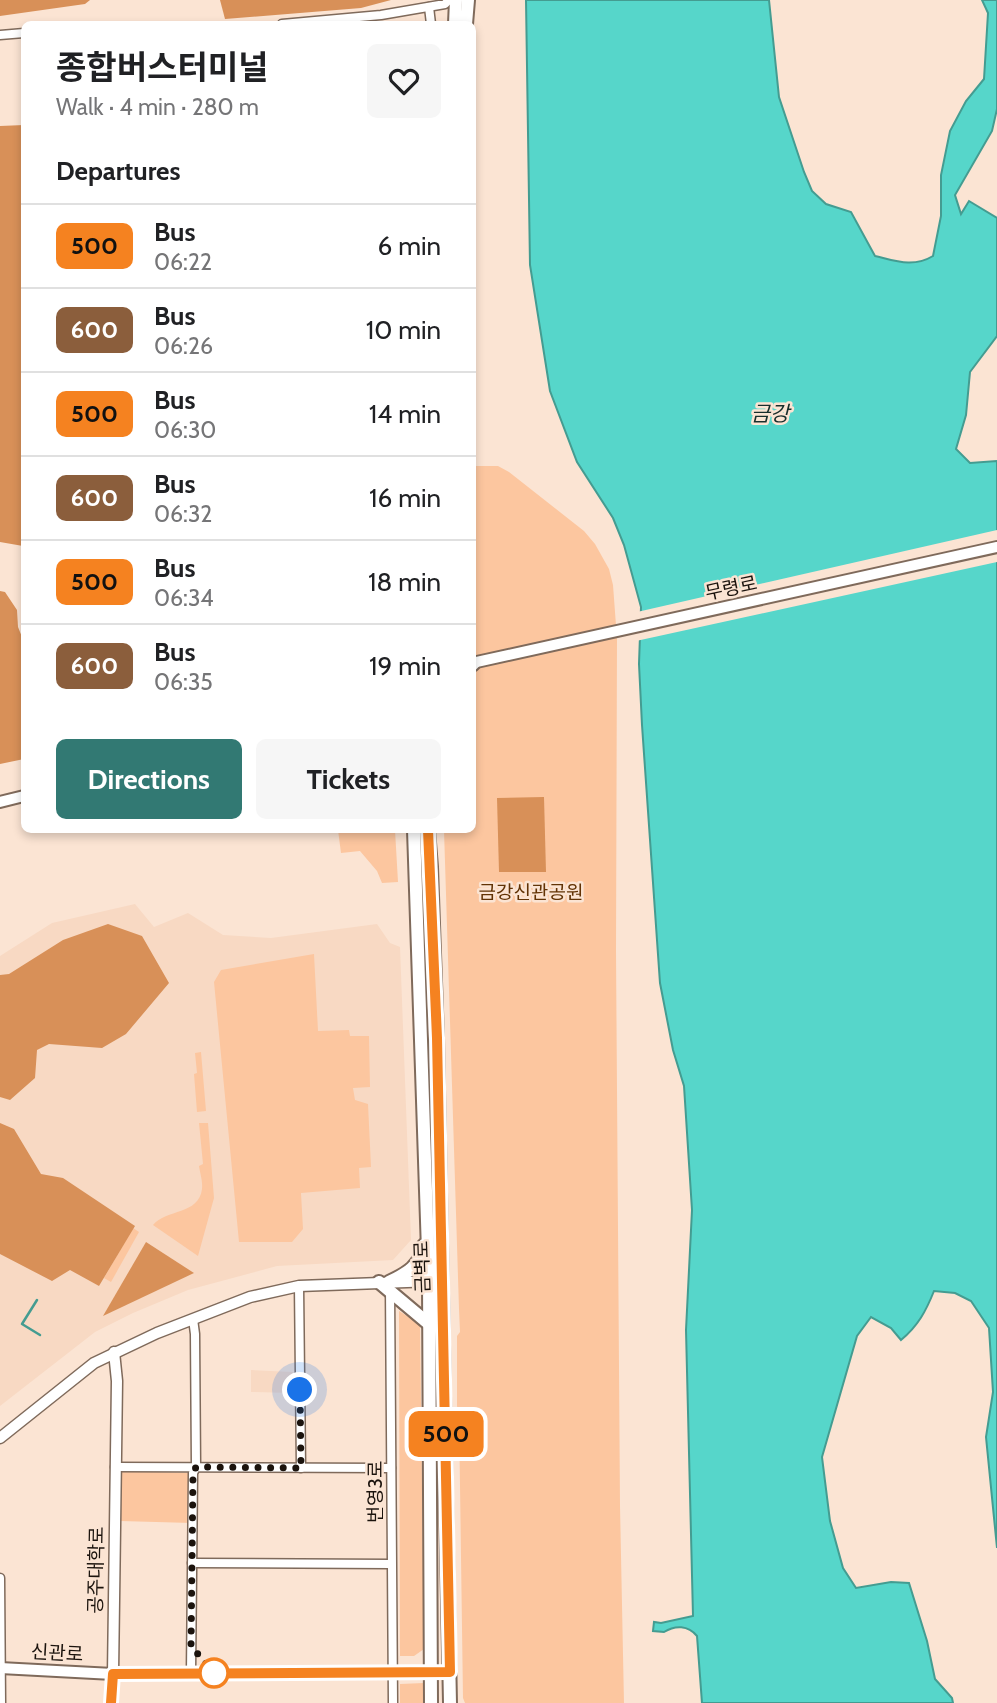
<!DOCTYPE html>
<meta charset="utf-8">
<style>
:root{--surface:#fff;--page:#f6f6f6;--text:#202124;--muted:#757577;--line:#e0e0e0;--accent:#327973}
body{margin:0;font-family:Cabin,"Noto Sans KR",sans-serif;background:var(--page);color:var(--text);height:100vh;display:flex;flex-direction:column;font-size:26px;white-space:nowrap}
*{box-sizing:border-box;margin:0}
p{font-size:23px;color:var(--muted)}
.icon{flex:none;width:38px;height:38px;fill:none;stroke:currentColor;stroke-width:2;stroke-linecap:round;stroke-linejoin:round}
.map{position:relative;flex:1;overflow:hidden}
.drawer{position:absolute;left:21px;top:21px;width:455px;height:812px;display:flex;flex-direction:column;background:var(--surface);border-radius:10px;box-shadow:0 4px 10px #0003}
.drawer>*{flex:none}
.badge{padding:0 14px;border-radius:10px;font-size:24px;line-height:46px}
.you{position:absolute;width:35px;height:35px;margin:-18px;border:5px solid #fff;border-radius:50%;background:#1a73e8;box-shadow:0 0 0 10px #1a73e833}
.map>.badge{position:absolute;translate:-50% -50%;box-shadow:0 0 0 4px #fff}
h2{padding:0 35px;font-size:26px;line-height:63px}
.round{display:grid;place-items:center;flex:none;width:74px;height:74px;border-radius:10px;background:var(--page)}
.summary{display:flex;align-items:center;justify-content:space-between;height:119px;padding:0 35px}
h1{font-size:33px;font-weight:700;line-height:52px}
.action{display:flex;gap:14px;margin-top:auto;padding:14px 35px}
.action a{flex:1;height:80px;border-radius:10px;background:var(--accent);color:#fff;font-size:28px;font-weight:700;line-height:80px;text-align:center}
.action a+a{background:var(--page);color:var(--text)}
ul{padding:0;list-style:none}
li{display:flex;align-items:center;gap:21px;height:84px;padding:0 35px;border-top:2px solid var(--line)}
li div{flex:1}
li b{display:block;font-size:26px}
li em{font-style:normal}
li .badge{min-width:77px;font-weight:700;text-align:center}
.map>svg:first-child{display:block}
</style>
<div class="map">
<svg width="997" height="1703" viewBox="0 0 997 1703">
<rect width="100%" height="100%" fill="#fbe4d3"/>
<!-- built -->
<g fill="#f8d9c3">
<path d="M135,904L154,927L188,913L223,935L271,938L377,924L390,943L400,947L411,1240L393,1260L277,1266L188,1290L133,1313L95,1332L0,1406V956L52,923Z"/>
<path d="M251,1370L293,1372L292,1393L251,1392Z"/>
</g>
<!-- green -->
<g fill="#fcc69f">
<path d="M473,466H498L509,472L584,531L595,544L609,569L613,585L617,639L616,951L620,1506L624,1703H465L463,1698L459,1415L457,1406V1336L460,1332L459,1309L444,830H472Z"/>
<path d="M338,830H395L398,882L382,883L377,871L360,851L341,853Z"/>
<path d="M314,954L318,1031L349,1030L350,1036H369L370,1087L353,1088L355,1100L368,1104L371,1167L359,1168L360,1188L301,1193L303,1229L292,1242H239L214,982L221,970Z"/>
<path d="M201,1052L206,1111L197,1112L194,1074L197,1073L195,1053Z"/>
<path d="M199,1123H208L214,1198L198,1256L153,1225C166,1209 199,1215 202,1189C203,1182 200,1173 199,1166L203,1164Z"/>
<path d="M133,1228L139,1232L111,1282L104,1278Z"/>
<path d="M399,1311L420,1324L424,1649L414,1656H400Z"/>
<path d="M121,1471L193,1473L192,1523L120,1521Z"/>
<path d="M424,1683V1703H400V1684Z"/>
</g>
<!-- forest -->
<g fill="#d89058">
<path d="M0,0H90L85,4L0,16Z"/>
<path d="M220,0H391L361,8L225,19Z"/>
<path d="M24,125V545L23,546L0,542V126Z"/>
<path d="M0,591L5,592L17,610L18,627L24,642V759L0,764Z"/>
<path d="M544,797L546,872H499L497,798Z"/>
<path d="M108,924L142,936L169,983L126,1034L102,1048L49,1044L37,1050L35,1078L10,1100L0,1097V975L9,974L63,940Z"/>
<path d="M0,1123L14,1129L41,1174L63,1178L135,1226L99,1286L70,1270L52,1281L0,1254Z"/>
<path d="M146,1242L194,1273L103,1316Z"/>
</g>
<!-- water -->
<path fill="#56d6ca" stroke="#449c91" stroke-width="2" d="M526,0H769L779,97L804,172L812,191L826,204L851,212L875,256C896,261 913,268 933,256L941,216V175L950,131L966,101L984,79L988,13L982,0H997V109L992,131L955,195L961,214L969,201L997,218V336L970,372L966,415L956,449L970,463L997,461V1548L986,1437L993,1392L989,1328L971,1301L955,1293L934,1291C926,1311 918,1326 901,1340L891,1328L871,1317L857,1336L822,1457L830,1521L843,1568L856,1588L891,1582L909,1583L927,1641L935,1679L952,1698L953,1703H702L697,1636C688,1625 675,1625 664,1632L653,1631L654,1622L661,1623L693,1616L686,1330L692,1210L684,1086L673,1050L660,983L642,725L639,664L641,607L624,545L613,518L577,462L550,391L530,265Z"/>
<!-- pier -->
<path fill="#fbe4d3" d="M997,530V562L636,641L637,612Z"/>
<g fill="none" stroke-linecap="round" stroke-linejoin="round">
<!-- stream -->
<path stroke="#449c91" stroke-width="2.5" d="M37,1300L22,1324L40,1335"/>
<!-- minor casing -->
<g stroke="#7f6a5b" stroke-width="11">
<g id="minor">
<path d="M429,7L431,24"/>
<path d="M282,24L381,15L445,4L449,0"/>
<path d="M0,35L24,33"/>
<path d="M299,1286L301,1468"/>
<path d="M390,1289L393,1703"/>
<path d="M115,1467L391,1468"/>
<path d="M192,1563L391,1564"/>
<path d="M0,1578L1,1703"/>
<path d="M191,1673L193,1473L196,1467L195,1334L193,1319"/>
</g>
</g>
<!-- tertiary casing -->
<g stroke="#7f6a5b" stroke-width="13">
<g id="tertiary">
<path d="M0,1438L94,1363L157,1333L250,1297L299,1286L434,1281"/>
<path d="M113,1674L117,1381L114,1352"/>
</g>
</g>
<!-- secondary casing -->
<g stroke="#7f6a5b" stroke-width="14">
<g id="secondary">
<path d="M472,663L997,547"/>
<path d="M0,802L24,796"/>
<path d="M0,1668L113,1674L450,1672"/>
<path d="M111,1703L113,1674"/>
</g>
</g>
<!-- primary casing -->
<g stroke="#7f6a5b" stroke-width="16">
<g id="primary">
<path d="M472,662L474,663L472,665"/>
<path d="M414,830L429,1281L431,1703"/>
<path d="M428,830L431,867L437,1038L450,1703"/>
<path d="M379,1282L429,1324"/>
<path d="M389,1282C408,1273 420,1266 424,1245"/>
</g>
</g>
<!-- trunk casing -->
<g stroke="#7f6a5b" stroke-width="16">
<g id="trunk">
<path d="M455,24L456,0"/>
<path d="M466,24L468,0"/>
</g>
</g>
<!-- minor -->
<use href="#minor" stroke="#fff" stroke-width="8"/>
<!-- tertiary -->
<use href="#tertiary" stroke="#fff" stroke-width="10"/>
<!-- secondary -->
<use href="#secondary" stroke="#fff" stroke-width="10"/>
<!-- primary -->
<use href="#primary" stroke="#fff" stroke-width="12"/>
<!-- trunk -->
<use href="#trunk" stroke="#fff" stroke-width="12"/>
</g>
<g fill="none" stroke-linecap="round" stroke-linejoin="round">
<!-- line casing -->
<g stroke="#fff" stroke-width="16">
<path id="line" d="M111,1703L113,1674L450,1672L437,1038L428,830"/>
</g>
<!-- line -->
<use href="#line" stroke="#f58220" stroke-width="10"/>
<!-- walk -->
<path stroke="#1b130d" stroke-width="7" stroke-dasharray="0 12.6" d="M214,1673L191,1646L193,1473L196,1467L301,1468L300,1390"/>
</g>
<!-- markers -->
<circle fill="#fff" stroke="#f58220" stroke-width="3.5" cx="214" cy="1673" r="14"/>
<g text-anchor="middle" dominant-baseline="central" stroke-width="5" stroke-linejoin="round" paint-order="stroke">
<!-- street labels -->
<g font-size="19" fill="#1b130d" stroke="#fbe4d3">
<text transform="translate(731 588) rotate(-12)">무령로</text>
<text transform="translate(422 1267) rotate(-92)">금벽로</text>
<text transform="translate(375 1492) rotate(-90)">번영3로</text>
<text transform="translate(96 1570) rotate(-89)">공주대학로</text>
<text transform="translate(57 1653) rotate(3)">신관로</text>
</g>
<!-- park labels -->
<g font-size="19" fill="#623305" stroke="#fbe4d3">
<text x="531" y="892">금강신관공원</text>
</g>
<!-- water labels -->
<g font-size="21" font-style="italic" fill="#182e2c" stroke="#fbe4d3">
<text x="770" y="413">금강</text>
</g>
</g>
</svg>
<div class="you" style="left:300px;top:1390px"></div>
<b class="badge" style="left:446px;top:1434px;background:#f58220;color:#111">500</b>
<section class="drawer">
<div class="summary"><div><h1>종합버스터미널</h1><p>Walk · 4 min · 280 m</p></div><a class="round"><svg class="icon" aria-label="heart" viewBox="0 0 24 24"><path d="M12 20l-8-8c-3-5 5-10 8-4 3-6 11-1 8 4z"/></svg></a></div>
<h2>Departures</h2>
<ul>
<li><span class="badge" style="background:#f58220;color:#111">500</span><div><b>Bus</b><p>06:22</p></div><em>6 min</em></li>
<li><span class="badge" style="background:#8b5e3c;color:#fff">600</span><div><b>Bus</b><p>06:26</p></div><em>10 min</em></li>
<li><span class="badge" style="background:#f58220;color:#111">500</span><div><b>Bus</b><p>06:30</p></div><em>14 min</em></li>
<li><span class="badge" style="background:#8b5e3c;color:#fff">600</span><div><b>Bus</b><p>06:32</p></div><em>16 min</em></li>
<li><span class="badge" style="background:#f58220;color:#111">500</span><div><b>Bus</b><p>06:34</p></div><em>18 min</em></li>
<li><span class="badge" style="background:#8b5e3c;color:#fff">600</span><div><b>Bus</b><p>06:35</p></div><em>19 min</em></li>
</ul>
<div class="action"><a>Directions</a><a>Tickets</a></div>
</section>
</div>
